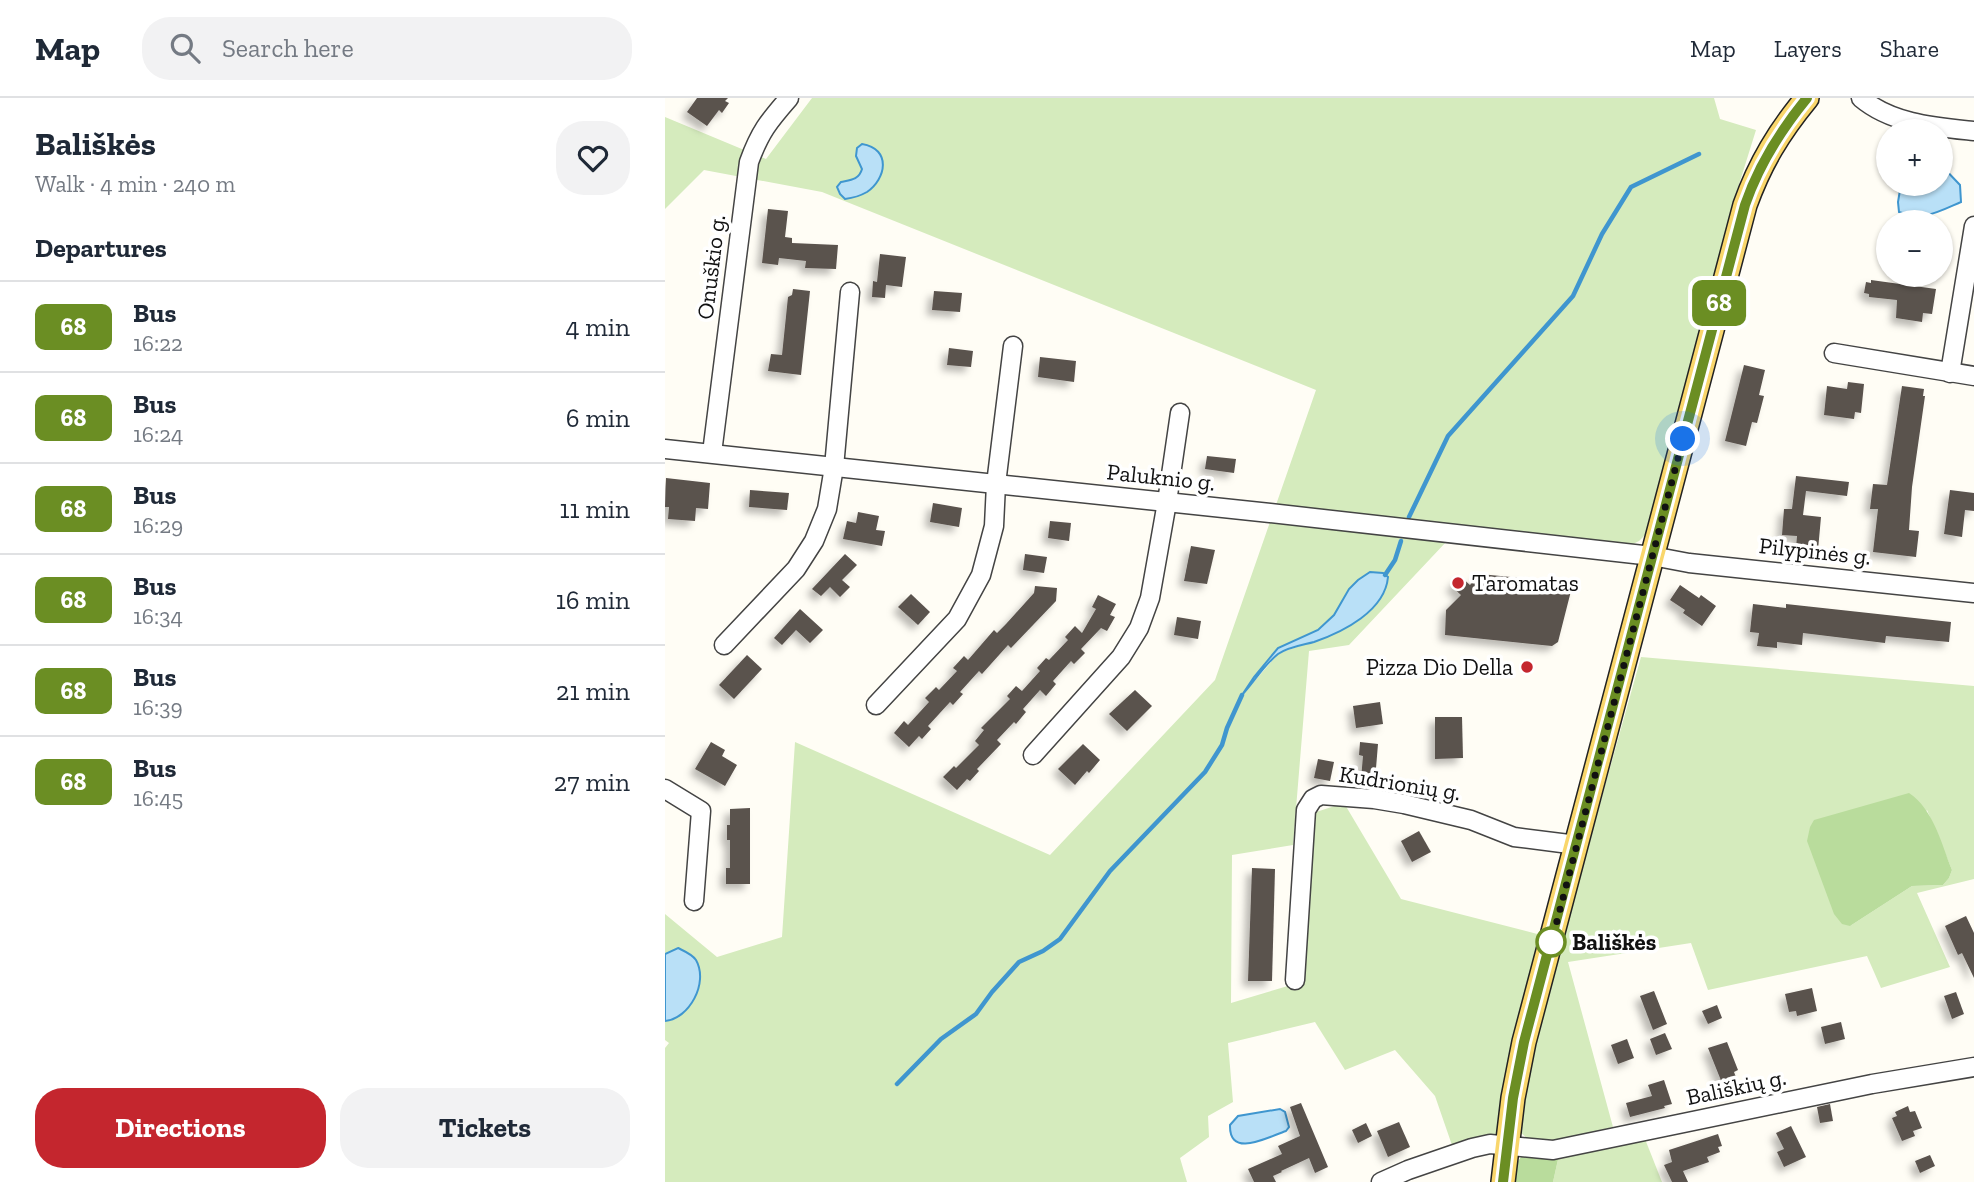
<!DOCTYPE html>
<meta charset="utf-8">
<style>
:root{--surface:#fff;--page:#f2f2f3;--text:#1f2937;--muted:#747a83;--line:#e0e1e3;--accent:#c4262e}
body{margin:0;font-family:"Zilla Slab",serif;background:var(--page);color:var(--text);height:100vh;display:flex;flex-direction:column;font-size:26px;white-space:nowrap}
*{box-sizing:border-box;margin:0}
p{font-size:23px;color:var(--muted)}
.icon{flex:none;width:38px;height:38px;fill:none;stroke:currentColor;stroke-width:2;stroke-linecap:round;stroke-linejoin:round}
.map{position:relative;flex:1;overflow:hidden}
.side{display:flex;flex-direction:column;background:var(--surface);width:665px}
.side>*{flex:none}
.badge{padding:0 14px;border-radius:10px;font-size:24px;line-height:46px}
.tools{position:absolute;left:1211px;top:21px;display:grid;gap:14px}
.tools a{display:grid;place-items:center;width:77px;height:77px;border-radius:50%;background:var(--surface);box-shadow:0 2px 5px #0004;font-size:35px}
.you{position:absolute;width:35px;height:35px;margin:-18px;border:5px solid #fff;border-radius:50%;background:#1a73e8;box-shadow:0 0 0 10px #1a73e833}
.map>.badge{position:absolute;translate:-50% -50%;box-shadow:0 0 0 4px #fff}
h2{padding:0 35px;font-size:26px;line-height:63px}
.round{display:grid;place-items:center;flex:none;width:74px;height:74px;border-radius:28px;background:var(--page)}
.overview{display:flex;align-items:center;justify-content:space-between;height:119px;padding:0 35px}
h1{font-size:33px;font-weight:700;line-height:52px}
.action{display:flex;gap:14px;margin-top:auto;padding:14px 35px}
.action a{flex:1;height:80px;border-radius:28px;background:var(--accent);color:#fff;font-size:28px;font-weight:700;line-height:80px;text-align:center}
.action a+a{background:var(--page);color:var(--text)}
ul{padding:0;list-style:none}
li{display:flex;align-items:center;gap:21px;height:91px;padding:0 35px;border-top:2px solid var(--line)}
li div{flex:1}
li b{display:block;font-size:26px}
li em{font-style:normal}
li .badge{min-width:77px;font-weight:700;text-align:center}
header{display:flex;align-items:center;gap:42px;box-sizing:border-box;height:98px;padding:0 35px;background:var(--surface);border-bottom:2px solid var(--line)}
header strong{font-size:33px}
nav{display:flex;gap:38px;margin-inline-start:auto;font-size:24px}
.search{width:490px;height:63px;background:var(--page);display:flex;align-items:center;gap:18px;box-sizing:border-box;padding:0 24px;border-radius:28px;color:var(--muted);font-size:26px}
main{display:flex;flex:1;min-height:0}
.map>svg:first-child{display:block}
</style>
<header>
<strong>Map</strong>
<div class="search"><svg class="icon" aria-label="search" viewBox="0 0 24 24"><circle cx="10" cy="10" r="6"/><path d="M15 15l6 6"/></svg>Search here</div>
<nav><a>Map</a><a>Layers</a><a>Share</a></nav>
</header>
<main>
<section class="side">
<div class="overview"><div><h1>Bališkės</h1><p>Walk · 4 min · 240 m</p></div><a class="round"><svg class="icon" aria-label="heart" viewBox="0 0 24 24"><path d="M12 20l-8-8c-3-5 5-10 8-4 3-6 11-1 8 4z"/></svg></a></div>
<h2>Departures</h2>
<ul>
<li><span class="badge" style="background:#6b8e23;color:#fff">68</span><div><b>Bus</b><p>16:22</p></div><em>4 min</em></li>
<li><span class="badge" style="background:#6b8e23;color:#fff">68</span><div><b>Bus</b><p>16:24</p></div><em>6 min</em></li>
<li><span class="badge" style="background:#6b8e23;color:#fff">68</span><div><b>Bus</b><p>16:29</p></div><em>11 min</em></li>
<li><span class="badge" style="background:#6b8e23;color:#fff">68</span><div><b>Bus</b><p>16:34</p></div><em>16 min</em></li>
<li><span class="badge" style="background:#6b8e23;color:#fff">68</span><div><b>Bus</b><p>16:39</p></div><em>21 min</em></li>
<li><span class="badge" style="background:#6b8e23;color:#fff">68</span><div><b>Bus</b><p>16:45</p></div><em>27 min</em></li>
</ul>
<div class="action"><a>Directions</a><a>Tickets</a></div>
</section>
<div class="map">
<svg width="1309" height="1084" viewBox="0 0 1309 1084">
<defs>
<filter id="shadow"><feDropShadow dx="-5.5" dy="5.5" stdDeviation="3.5" flood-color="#0004"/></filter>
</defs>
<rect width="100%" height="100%" fill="#fffdf5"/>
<!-- green -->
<g fill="#d5ebbd" fill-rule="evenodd">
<path d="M147,0H1049L1055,21L1091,32L1066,112L980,437L974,443L966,447L782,443L684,547L644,553L628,747L567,757L566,905L633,885L648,715L679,705L736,801L880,838L837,1040L789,1053L770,998L730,952L680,972L650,924L563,945L568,1004L543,1018L544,1039L515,1060L522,1084H0V950L4,945L0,942V816L52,859L117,839L130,644L385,757L550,582L651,292L157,94L39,72L0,111V19L101,61ZM684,491L681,530L653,542L614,555L587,586L589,579L613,550L653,532L669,517Z"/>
<path d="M976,559L1309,588V781L1252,795L1285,869L1216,890L1202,858L1043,892L1026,845L903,864L948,1029C929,1033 888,1046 870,1043C863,1042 857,1037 853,1030L874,924ZM1262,712L1287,772L1284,780L1278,787L1247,788L1185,828Z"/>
<path d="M980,1041L997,1084H888L894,1057Z"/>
</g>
<!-- forest -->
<g fill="#b9dc9c">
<path d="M1244,695C1269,712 1276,745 1287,772L1284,780L1278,787L1247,788L1185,828L1177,826L1169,816L1142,743L1145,729L1149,722Z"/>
<path d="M860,1057H894L888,1084H850C851,1075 850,1060 860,1057Z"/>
</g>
<!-- water -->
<g fill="#b9e0f7" stroke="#3f96cf" stroke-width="2">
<path d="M197,46C227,51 221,81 202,94C195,98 188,100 180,101L175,96L172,89L176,84C185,82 194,82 197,71L191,58L192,50Z"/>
<path d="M1276,67L1295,87L1296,104C1273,114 1259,123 1234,114L1233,104L1236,86H1276Z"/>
<path d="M705,474L718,475L723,479C720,513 678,534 649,544C638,547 623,549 613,556C599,567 589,584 577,597L589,579L613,550L653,532L669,517L684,491L693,482Z"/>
<path d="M13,850C19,853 27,856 31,862C44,885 24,921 0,923V856Z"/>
<path d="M615,1011L620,1014L624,1029L621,1033C603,1039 564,1061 565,1027L573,1018Z"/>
</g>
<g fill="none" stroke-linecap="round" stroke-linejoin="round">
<!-- stream -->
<g stroke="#3f96cf" stroke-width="4.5">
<path d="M744,419L783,338L908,198L937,136L966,89L1034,56"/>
<path d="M720,477L730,462L736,443"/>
<path d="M232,986L276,941L311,916L327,894L354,864L378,853L395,841L445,773L540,674L557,647L562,630L577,597"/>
</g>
</g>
<!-- building -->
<g fill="#5a524d" filter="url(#shadow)">
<path d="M32,0H63L60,3L64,5L57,15L54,12L42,28L22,14Z"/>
<path d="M103,111L123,113L120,139L127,140V145L173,147L171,171L140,170L141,163L114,160L113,167L97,165Z"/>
<path d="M215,156L241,159L237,189L221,187L220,200L207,199L208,183L212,184Z"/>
<path d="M1206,182L1271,191L1267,216L1258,215L1257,224L1231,220L1232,202L1204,199V196L1199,195L1201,184L1206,185Z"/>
<path d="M128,191L145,193L136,277L103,273L106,256L117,257L123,199L127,197Z"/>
<path d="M269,193L297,195L295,214L267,212Z"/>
<path d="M284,250L308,253L306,269L282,267Z"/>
<path d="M375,259L411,263L409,284L373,279Z"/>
<path d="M1079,267L1100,272L1094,297L1099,298L1092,325L1087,324L1081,348L1060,343Z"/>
<path d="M1183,284L1199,286L1196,315L1190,314L1189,321L1159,317L1162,288L1182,291Z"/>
<path d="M1237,288L1259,291L1258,298H1260L1247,389L1244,432L1254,433L1251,459L1208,454L1213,411H1205L1208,386L1222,387Z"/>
<path d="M542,358L571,361L569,375L540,371Z"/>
<path d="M1131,378L1184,384L1182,398L1141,393L1138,417L1156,419L1153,452L1131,450L1132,438L1117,437L1119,411H1127Z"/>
<path d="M1,380L45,385L43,411L31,410L30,423L3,421L4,409H0Z"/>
<path d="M85,392L124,395L122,412L84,409Z"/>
<path d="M1285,392L1309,395V413L1300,412L1297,439L1279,436Z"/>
<path d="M268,405L297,410L294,429L265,424Z"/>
<path d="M193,414L214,418L211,432L220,433L217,448L178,441L182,423L191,425Z"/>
<path d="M385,423L406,425L404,443L383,440Z"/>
<path d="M526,448L550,452L542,486L519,483Z"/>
<path d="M180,456L192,467L177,482L185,489L175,499L165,489L156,498L147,491Z"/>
<path d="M360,456L382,459L379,475L358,472Z"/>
<path d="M815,476L908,485L893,544L887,548L780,537L781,512L796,497L786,488L795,478L805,487Z"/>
<path d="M1015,487L1034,500L1036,497L1051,508L1037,528L1018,515L1020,512L1005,502Z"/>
<path d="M370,488L392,490L391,503L346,550L343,547L317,576L314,573L295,594L298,596L288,607L285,604L263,628L266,631L257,641L254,638L244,649L229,635L239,623L243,627L264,604L260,600L271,589L274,592L292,573L288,570L299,558L303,562L329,532L332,535L341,526L369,495Z"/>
<path d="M246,496L265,514L253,527L233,509Z"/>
<path d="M433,497L451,506L445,517L450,519L442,533L436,530L416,551L420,555L409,566L406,563L388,583L391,586L381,598L375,592L358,611L361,614L351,626L349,624L332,642L336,646L312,671L314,673L305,683L302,681L292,692L278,679L289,668L291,670L314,647L310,643L319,632L316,630L345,601L342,598L351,588L357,593L375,573L372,570L381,560L384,562L403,542L400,539L410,528L417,535L431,511L427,509Z"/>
<path d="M1088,506L1121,510V506L1286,524L1284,544L1221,538L1220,545L1138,535L1137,547L1112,544V550L1092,548L1094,535L1085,534Z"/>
<path d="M135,511L158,532L145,545L131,532L117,547L109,540Z"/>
<path d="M512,519L536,523L533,541L509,537Z"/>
<path d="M82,557L97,571L69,601L54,587Z"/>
<path d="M470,592L487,608L462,633L444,616Z"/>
<path d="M715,604L718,626L691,630L688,608Z"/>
<path d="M770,619H797L798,660L770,661Z"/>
<path d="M46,644L60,652L57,658L72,667L60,688L30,671Z"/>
<path d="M695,644L713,646L710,682L696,681L698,658L694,657Z"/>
<path d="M418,646L435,662L424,675L422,673L410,687L393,671Z"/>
<path d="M653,661L669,664L665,683L649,680Z"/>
<path d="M85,710V786H61V770H65V742H62V727H65V711Z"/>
<path d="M754,733L766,754L747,764L736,743Z"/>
<path d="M587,770L610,771L607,883H583Z"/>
<path d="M1301,818L1309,835V880L1297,855L1293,857L1280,828Z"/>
<path d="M1147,890L1152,913L1132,918L1131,913L1124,914L1120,896Z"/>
<path d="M989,893L1002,926L988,932L975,898Z"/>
<path d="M1291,894L1299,916L1287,921L1279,898Z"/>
<path d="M1052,907L1057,920L1043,926L1037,913Z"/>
<path d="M1176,924L1180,941L1160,946L1156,929Z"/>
<path d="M1000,935L1007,951L991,957L985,941Z"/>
<path d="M962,941L969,960L953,966L946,947Z"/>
<path d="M1062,944L1073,972L1069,974L1075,990L1061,995L1043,950Z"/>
<path d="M999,982L1007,1006L999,1008L1000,1010L965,1019L961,1005L987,998L983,987Z"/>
<path d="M636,1005L663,1069L650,1075L644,1060L616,1073L617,1074L608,1078L611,1084H589L583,1071L617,1056L613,1048L635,1038L625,1009Z"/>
<path d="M1165,1006L1168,1023L1155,1025L1152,1009Z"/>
<path d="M1243,1008L1245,1014L1250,1013L1257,1030L1248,1033L1250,1038L1237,1043L1227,1020L1232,1018L1230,1014Z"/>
<path d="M734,1024L745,1049L723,1059L712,1033Z"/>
<path d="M701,1025L707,1038L693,1045L687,1032Z"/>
<path d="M1126,1028L1141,1059L1119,1069L1112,1054L1119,1051L1111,1035Z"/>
<path d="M1053,1036L1057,1048L1053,1049L1055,1054L1042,1059L1044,1064L1018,1073L1023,1084H1007L999,1067L1007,1064L1004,1052Z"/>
<path d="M1265,1057L1270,1068L1255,1075L1250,1063Z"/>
</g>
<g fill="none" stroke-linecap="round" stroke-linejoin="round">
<!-- minor casing -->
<g stroke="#444" stroke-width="21">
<g id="minor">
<path d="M1196,0C1227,26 1270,29 1309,33"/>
<path d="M1169,255L1309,278"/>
<path d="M1285,275L1309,128"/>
<path d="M0,351L605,415L987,458L1024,465L1309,495"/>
<path d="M47,355L84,64C95,34 103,24 124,0"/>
<path d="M59,547L131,471L149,443L162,411L169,369L185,194"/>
<path d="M211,607L292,521L316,477L329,428L331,386L348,248"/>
<path d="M368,657L456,559L474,530L485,500L502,404L515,315"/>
<path d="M0,691L36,713L29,803"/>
<path d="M630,882L641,712L648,701L656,697L709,701L739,706L806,722L849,739L912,747"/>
<path d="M716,1084L743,1072L807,1050L825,1046L888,1052L1207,986L1309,969"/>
</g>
</g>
<!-- major casing -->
<g stroke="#222" stroke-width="26">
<path id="major" d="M838,1084L848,1000L859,944L1080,107C1095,65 1114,34 1142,0"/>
</g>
<!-- minor -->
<use href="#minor" stroke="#fff" stroke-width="18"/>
<!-- major -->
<use href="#major" stroke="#f9d66b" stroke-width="23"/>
</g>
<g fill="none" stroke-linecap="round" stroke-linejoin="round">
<!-- line casing -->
<g stroke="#fff" stroke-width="16">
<path id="line" d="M838,1084L848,1000L859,944L1080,107C1094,66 1115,33 1142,0"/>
</g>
<!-- line -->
<use href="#line" stroke="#6b8e23" stroke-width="10"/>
<!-- walk -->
<path stroke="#111" stroke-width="7" stroke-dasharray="0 12.6" d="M886,844V846L1018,341"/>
</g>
<!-- markers -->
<g fill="#c4262e" stroke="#fff" stroke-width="2.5">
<circle cx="793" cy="485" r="7"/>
<circle cx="862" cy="569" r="7"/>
</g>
<circle fill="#fff" stroke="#6b8e23" stroke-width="3.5" cx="886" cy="844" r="14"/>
<g text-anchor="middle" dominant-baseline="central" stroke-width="7" stroke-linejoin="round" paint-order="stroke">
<!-- street labels -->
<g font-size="23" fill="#111" stroke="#fff">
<text transform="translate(46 169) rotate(-83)">Onuškio g.</text>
<text transform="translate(496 379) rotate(6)">Paluknio g.</text>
<text transform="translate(1150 453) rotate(6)">Pilypinės g.</text>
<text transform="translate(735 685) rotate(9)">Kudrionių g.</text>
<text transform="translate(1071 989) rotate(-12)">Bališkių g.</text>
</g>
<!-- poi labels -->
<g font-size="23" fill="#111" stroke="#fff" text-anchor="start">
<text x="807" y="485">Taromatas</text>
<text x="848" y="569" text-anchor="end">Pizza Dio Della</text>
</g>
<!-- stop labels -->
<g font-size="23" font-weight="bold" fill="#111" stroke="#fff" text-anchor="start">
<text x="907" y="844">Bališkės</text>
</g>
</g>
</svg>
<div class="tools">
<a>+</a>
<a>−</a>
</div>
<div class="you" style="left:1018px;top:341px"></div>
<b class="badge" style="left:1054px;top:205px;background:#6b8e23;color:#fff">68</b>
</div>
</main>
